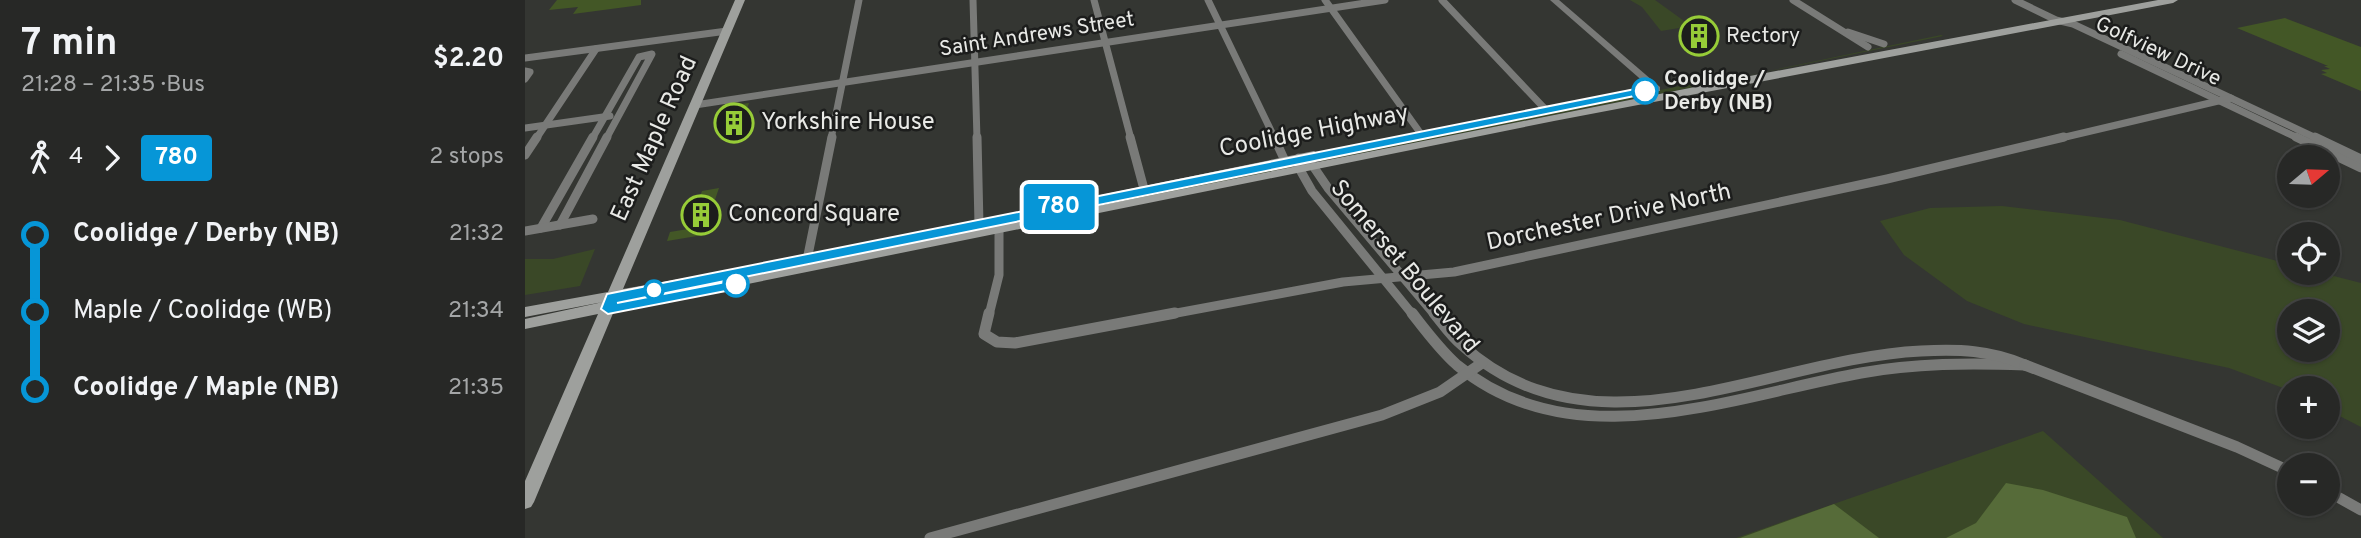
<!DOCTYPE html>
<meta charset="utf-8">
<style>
:root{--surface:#272826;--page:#2f302e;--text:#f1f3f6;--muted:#a4a6a7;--line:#434443}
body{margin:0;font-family:Overpass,sans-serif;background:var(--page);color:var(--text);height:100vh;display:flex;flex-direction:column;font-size:26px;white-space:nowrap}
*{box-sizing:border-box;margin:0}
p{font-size:23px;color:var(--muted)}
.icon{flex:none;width:38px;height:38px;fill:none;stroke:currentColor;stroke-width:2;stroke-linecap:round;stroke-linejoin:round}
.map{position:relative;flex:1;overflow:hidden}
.details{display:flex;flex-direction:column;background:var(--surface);width:525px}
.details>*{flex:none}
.badge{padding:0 14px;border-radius:5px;font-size:24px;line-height:46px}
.needle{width:46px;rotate:71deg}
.tools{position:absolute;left:1752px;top:145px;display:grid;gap:14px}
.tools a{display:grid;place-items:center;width:63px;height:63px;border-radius:50%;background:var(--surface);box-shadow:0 2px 5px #0004,0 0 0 2px var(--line);font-size:35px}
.map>.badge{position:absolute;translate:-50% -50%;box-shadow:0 0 0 4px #fff}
.legs{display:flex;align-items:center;gap:10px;height:77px;padding:0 21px;font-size:23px}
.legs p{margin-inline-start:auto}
.overview{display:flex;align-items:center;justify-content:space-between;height:119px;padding:0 21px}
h1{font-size:38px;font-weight:700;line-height:52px}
ul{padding:0 21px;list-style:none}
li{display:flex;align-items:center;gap:24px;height:77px;font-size:26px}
li i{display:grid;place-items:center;width:10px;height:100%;margin:0 9px;background:currentColor}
li i::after{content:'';width:18px;height:18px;margin:-9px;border:5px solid;border-radius:50%;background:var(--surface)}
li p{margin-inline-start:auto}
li:first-child i{background:linear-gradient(#0000 50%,currentColor 0)}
li:last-child i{background:linear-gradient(currentColor 50%,#0000 0)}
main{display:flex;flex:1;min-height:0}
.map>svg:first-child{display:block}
</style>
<main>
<section class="details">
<div class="overview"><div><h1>7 min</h1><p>21:28 – 21:35 · Bus</p></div><b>$2.20</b></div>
<div class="legs"><svg class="icon" aria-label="walk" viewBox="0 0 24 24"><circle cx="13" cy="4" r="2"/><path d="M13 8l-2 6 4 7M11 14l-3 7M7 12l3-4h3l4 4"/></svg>4<svg class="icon" aria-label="forward" viewBox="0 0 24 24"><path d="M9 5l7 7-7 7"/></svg><b class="badge" style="background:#0696d7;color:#fff">780</b><p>2 stops</p></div>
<ul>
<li><i style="color:#0696d7"></i><b>Coolidge / Derby (NB)</b><p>21:32</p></li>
<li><i style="color:#0696d7"></i><span>Maple / Coolidge (WB)</span><p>21:34</p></li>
<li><i style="color:#0696d7"></i><b>Coolidge / Maple (NB)</b><p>21:35</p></li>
</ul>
</section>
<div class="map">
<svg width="1836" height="538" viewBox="0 0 1836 538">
<rect width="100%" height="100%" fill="#343632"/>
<!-- green -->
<g fill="#3a4827" fill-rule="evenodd">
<path d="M1105,0H1130L1166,26L1136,31L1117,7Z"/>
<path d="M1416,35L1418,36L1201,80Z"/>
<path d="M1185,80L1189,83L797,161L791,159Z"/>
<path d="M767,163L768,166L764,168L481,225L482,222Z"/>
<path d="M1477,206L1595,220L1764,264V273H1797L1836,283V427L1803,410L1802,388L1764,390L1704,368L1499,324L1442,301L1379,255L1355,221L1405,208ZM1764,312H1802V350H1764Z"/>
<path d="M70,249L55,286L0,295V259H28Z"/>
<path d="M1518,431L1638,538H1211Z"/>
</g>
<!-- forest -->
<g fill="#566b39">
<path d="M1481,483L1518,490L1602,517L1611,538H1421L1451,523Z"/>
<path d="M1309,504L1354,538H1215Z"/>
</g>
<!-- building -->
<g fill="#435726">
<path d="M32,0H116V5L48,14L53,7L24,10Z"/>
<path d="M1760,18L1836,47V91L1796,74L1802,73L1796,70L1805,69L1799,66H1803L1712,28Z"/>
<path d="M224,103L212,138L195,140L208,105Z"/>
<path d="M194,188L178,235L142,241L145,232L163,229L177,191Z"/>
</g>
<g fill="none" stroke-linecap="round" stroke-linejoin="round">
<!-- minor-far2 -->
<g stroke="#797a78" stroke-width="7">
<path d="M448,0L452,139"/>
<path d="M569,0L606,139"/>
<path d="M683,0L750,139"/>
<path d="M800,0L896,134"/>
<path d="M917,0L1021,110"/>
<path d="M1268,0L1343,47"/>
<path d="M1490,0L1531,20L1548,24L1793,139"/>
<path d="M1323,32L1359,44"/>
<path d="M1596,54L1775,139"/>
<path d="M0,58L202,31"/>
<path d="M0,71L5,72L0,79"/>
<path d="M170,105L860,0"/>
<path d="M0,128L85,116"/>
<path d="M11,139L71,49"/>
<path d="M67,139L114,57L127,54L81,139"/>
<path d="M306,139L334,0"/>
<path d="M1532,139L1706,98"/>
</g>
<!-- minor-far1 -->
<g stroke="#797a78" stroke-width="9">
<path d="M452,137L454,225"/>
<path d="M605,137L619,189"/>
<path d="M749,137L760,161"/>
<path d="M1771,137L1836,168"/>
<path d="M1790,137L1836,159"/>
<path d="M0,155L12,137"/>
<path d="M35,225L82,137"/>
<path d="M16,228L68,137"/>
<path d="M0,231L68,219"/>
<path d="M282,260L307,137"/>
<path d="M464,315L474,275V220"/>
<path d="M641,315L818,282L929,272L1362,179L1539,137"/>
<path d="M888,315L787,191L774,168V158L788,166L803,188L910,315"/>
</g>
<!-- minor -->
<g stroke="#797a78" stroke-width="11">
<path d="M464,313L459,334L472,342L490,343L650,313"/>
<path d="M887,313C901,331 915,350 932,365C1048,462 1208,396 1336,373C1390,363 1445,363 1500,365"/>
<path d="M909,313C918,324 926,336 937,345C1070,466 1246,358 1396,351C1433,349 1466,350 1500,365"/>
<path d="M1500,365L1712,447L1764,471"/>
<path d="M1802,491L1836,510"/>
<path d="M405,538L857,415L915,392L957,363"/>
</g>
<!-- tertiary -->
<path fill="#797a78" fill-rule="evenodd" d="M1025,0H1034L1135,87V91H1129Z"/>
<!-- secondary -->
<path fill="#9ea09d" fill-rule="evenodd" d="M210,0H220L98,289L257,261L789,151L795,155L793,158L306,259L1235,74L1633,0H1653L1648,3L1029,121L89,311L9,502L6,507L0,509V481L73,314L0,329V319L78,302L0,317V307L83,292ZM222,276L206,279L93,301L94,299Z"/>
</g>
<!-- line-1 -->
<path fill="#0696d7" stroke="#fff" stroke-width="2" d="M1120,87L1126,91L1124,93L92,303L211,280L215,281V287L211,289L83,314L76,309L82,294L87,293Z"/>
<!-- icons -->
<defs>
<g id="building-ring" transform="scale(2.0125)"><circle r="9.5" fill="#1c1d1c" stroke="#97cc38" stroke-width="1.5"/><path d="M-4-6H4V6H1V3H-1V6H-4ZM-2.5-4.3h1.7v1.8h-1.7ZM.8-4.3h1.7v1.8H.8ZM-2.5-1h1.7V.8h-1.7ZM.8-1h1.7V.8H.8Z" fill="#97cc38"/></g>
</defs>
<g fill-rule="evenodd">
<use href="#building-ring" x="1174" y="36"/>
<use href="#building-ring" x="209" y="123"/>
<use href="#building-ring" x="176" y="215"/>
</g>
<!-- markers -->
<g fill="#fff" stroke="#0696d7" stroke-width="3.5">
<circle cx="1120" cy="91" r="12"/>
<circle cx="211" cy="284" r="12"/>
<circle cx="129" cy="290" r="9"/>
</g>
<g text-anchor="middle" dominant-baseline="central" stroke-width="5" stroke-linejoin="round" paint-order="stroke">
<!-- far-street labels -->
<g font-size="21" fill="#e8e9e6" stroke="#1c1d1c">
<text transform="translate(512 35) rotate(-9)">Saint Andrews Street</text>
<text transform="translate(1633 52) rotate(25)">Golfview Drive</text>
</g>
<!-- far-poi labels -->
<g font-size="21" fill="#e8e9e6" stroke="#1c1d1c" text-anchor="start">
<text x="1201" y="36">Rectory</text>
</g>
<!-- far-stop labels -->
<g font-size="21" font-weight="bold" fill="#e8e9e6" stroke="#1c1d1c" text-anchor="start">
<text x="1139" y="79">Coolidge /<tspan x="1139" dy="24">Derby (NB)</tspan></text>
</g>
<!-- poi labels -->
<g font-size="24" fill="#e8e9e6" stroke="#1c1d1c" text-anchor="start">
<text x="236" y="123">Yorkshire House</text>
<text x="203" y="215">Concord Square</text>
</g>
<!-- street labels -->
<g font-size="24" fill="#e8e9e6" stroke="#1c1d1c">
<text transform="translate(789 132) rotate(-11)">Coolidge Highway</text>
<text transform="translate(130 139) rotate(-66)">East Maple Road</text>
<text transform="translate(1084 218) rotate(-12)">Dorchester Drive North</text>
<text transform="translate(879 267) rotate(50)">Somerset Boulevard</text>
</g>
</g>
</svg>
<div class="tools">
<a><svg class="needle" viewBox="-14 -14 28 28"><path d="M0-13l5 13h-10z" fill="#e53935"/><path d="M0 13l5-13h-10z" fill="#a4a6a7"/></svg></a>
<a><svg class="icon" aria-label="locate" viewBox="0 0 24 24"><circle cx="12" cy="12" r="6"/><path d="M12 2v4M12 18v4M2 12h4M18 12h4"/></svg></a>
<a><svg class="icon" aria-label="layers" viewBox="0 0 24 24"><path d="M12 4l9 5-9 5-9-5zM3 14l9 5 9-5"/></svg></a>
<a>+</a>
<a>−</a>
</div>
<b class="badge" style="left:534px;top:207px;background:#0696d7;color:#fff">780</b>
</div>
</main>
